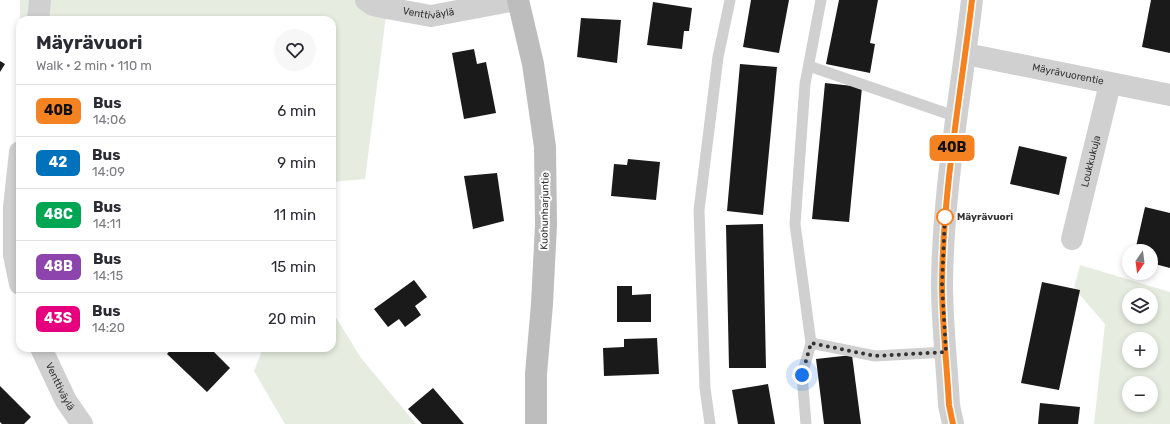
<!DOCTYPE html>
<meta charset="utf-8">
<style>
:root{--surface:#fff;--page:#f7f7f7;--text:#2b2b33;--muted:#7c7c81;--line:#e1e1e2}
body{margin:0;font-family:Rubik,sans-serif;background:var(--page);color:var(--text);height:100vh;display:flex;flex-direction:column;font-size:15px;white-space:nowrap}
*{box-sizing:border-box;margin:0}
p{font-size:13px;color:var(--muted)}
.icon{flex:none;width:22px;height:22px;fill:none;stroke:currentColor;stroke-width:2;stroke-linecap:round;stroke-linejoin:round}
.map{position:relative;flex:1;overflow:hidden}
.details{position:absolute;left:16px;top:16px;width:320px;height:336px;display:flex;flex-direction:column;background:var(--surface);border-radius:12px;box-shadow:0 2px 6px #0003}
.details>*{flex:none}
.badge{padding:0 8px;border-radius:6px;font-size:14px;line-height:26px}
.needle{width:26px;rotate:194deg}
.buttons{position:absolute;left:1122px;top:244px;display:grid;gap:8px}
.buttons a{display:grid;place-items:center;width:36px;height:36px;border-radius:50%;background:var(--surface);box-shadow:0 2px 6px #0003;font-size:20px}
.you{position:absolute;width:20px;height:20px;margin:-10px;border:3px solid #fff;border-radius:50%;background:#1a73e8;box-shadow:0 0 0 6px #1a73e833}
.map>.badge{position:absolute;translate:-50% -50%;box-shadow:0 0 0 2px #fff}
.round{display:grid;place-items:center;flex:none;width:42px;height:42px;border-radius:21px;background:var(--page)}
.head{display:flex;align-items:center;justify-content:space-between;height:68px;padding:0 20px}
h1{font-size:19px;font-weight:700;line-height:30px}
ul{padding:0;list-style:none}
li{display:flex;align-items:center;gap:12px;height:52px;padding:0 20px;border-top:1px solid var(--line)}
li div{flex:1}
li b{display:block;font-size:15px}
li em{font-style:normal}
li .badge{min-width:44px;font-weight:700;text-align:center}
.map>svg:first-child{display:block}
</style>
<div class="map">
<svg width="1170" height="424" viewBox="0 0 1170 424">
<rect width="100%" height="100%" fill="#fff"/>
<!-- green -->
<g fill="#e6ecdf" fill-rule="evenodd">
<path d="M20,0H366L387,8L365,179L332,182V20H20Z"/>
<path d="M1080,265L1170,292V424H1094L1105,324L1074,288ZM1129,295H1151V317H1129ZM1129,339H1151V361H1129ZM1129,383H1151V405H1129Z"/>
<path d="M332,311L361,358L416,424H285L254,371L263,348H332Z"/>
</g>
<!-- building -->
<g fill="#1a1a1a">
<path d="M751,0H789L779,53L743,47Z"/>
<path d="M839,0H878L870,43L875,44L870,73L826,64Z"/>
<path d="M1151,0H1170V53L1142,47Z"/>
<path d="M653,2L692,8L689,31H684L682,49L647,45Z"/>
<path d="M581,18L621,20L617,63L577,57Z"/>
<path d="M474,49L477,64L486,62L496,113L464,119L452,53Z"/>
<path d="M0,61L5,64L0,72Z"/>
<path d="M740,64L777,67L763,215L727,211Z"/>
<path d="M825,83L862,87L849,222L812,219Z"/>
<path d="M1019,146L1067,157L1059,195L1010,184Z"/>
<path d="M628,159L660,162L656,200L611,196L614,164L627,165Z"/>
<path d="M497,173L504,221L473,229L464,176Z"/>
<path d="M1145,207L1170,213V268L1151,263V251H1135Z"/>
<path d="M763,224L766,368H729L726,225Z"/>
<path d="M414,280L427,297L415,306L421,315L405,327L399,319L388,327L374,309Z"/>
<path d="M1042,282L1080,290L1059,390L1021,383Z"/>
<path d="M617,286H632V295L651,294V322H617Z"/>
<path d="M657,338L659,374L604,376L603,348L624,347V339Z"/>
<path d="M172,348H210L230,368L207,392L167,354Z"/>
<path d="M852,355L861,424H824L816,359Z"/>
<path d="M768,384L775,424H738L732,390Z"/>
<path d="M0,386L31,417L24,424H2L0,422Z"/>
<path d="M433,388L464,424H422L408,409Z"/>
<path d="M1040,403L1080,407L1078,424H1038Z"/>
</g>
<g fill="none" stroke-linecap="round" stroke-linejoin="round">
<!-- service -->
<g stroke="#d0d0d0" stroke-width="11">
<path d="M809,66L957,117"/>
<path d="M811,343L875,356L946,352"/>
<path d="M710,424L705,388L699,210L718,57L730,0"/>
<path d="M806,424L802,375L811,343L795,224L805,84L821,0"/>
</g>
<!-- minor -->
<g stroke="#d0d0d0" stroke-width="22">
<path id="s1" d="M366,0L373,5L387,8L431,16L516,0"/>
<path d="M38,20L40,0"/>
<path id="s2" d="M966,54L1170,95"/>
<path d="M20,152L14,207V255L20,284"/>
<path id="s3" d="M1072,239L1110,84"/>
<path id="s4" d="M41,348L66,401L82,424"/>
</g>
<!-- tertiary -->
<path stroke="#d0d0d0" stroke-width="22" d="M953,424L949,405C947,365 942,324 942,284C943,188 961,94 972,0"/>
<!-- secondary -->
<path stroke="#bdbdbd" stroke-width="22" d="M518,0L533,64L545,147L546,225L542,304L536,374V424"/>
</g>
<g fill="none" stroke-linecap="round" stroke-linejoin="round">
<!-- line casing -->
<g stroke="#fff" stroke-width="9">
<path id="line" d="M953,424L949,405C947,365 942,324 942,284C943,188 961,94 972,0"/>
</g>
<!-- line -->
<use href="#line" stroke="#f58220" stroke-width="6"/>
<!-- walk -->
<path stroke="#333" stroke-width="4" stroke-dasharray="0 7.2" d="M802,375L811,343L875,356L946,352L942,285L945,214V217"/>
</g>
<!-- markers -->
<circle fill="#fff" stroke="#f58220" stroke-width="2" cx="945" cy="217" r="8"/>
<g text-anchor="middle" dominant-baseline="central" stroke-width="4" stroke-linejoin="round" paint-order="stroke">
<!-- street labels -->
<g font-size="10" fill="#333" stroke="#fff">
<text stroke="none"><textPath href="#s1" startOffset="65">Venttiväylä</textPath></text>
<text stroke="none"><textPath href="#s2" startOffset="104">Mäyrävuorentie</textPath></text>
<text stroke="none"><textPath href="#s3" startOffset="80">Loukkukuja</textPath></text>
<text transform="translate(545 211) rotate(-89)">Kuohunharjuntie</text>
<text stroke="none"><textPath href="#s4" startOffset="43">Venttiväylä</textPath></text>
</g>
<!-- stop labels -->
<g font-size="10" font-weight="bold" fill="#333" stroke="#fff" text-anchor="start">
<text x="957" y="217">Mäyrävuori</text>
</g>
</g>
</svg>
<div class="buttons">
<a><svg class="needle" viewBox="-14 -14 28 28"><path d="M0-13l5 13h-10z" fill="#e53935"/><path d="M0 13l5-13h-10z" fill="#7c7c81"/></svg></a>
<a><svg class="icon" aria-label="layers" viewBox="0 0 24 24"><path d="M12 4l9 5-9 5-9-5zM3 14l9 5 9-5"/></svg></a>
<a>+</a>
<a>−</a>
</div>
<div class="you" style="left:802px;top:375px"></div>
<b class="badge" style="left:952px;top:148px;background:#f58220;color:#111">40B</b>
<section class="details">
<div class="head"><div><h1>Mäyrävuori</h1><p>Walk · 2 min · 110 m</p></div><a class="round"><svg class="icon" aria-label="heart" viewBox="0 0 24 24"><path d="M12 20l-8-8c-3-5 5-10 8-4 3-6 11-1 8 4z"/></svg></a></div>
<ul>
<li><span class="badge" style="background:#f58220;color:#111">40B</span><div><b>Bus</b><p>14:06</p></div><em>6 min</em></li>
<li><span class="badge" style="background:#0072bc;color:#fff">42</span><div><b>Bus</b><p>14:09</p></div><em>9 min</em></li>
<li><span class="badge" style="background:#00a651;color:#fff">48C</span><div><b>Bus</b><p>14:11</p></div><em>11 min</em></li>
<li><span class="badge" style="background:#8e44ad;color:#fff">48B</span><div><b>Bus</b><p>14:15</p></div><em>15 min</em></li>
<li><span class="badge" style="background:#e6007e;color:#fff">43S</span><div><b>Bus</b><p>14:20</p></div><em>20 min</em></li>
</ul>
</section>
</div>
